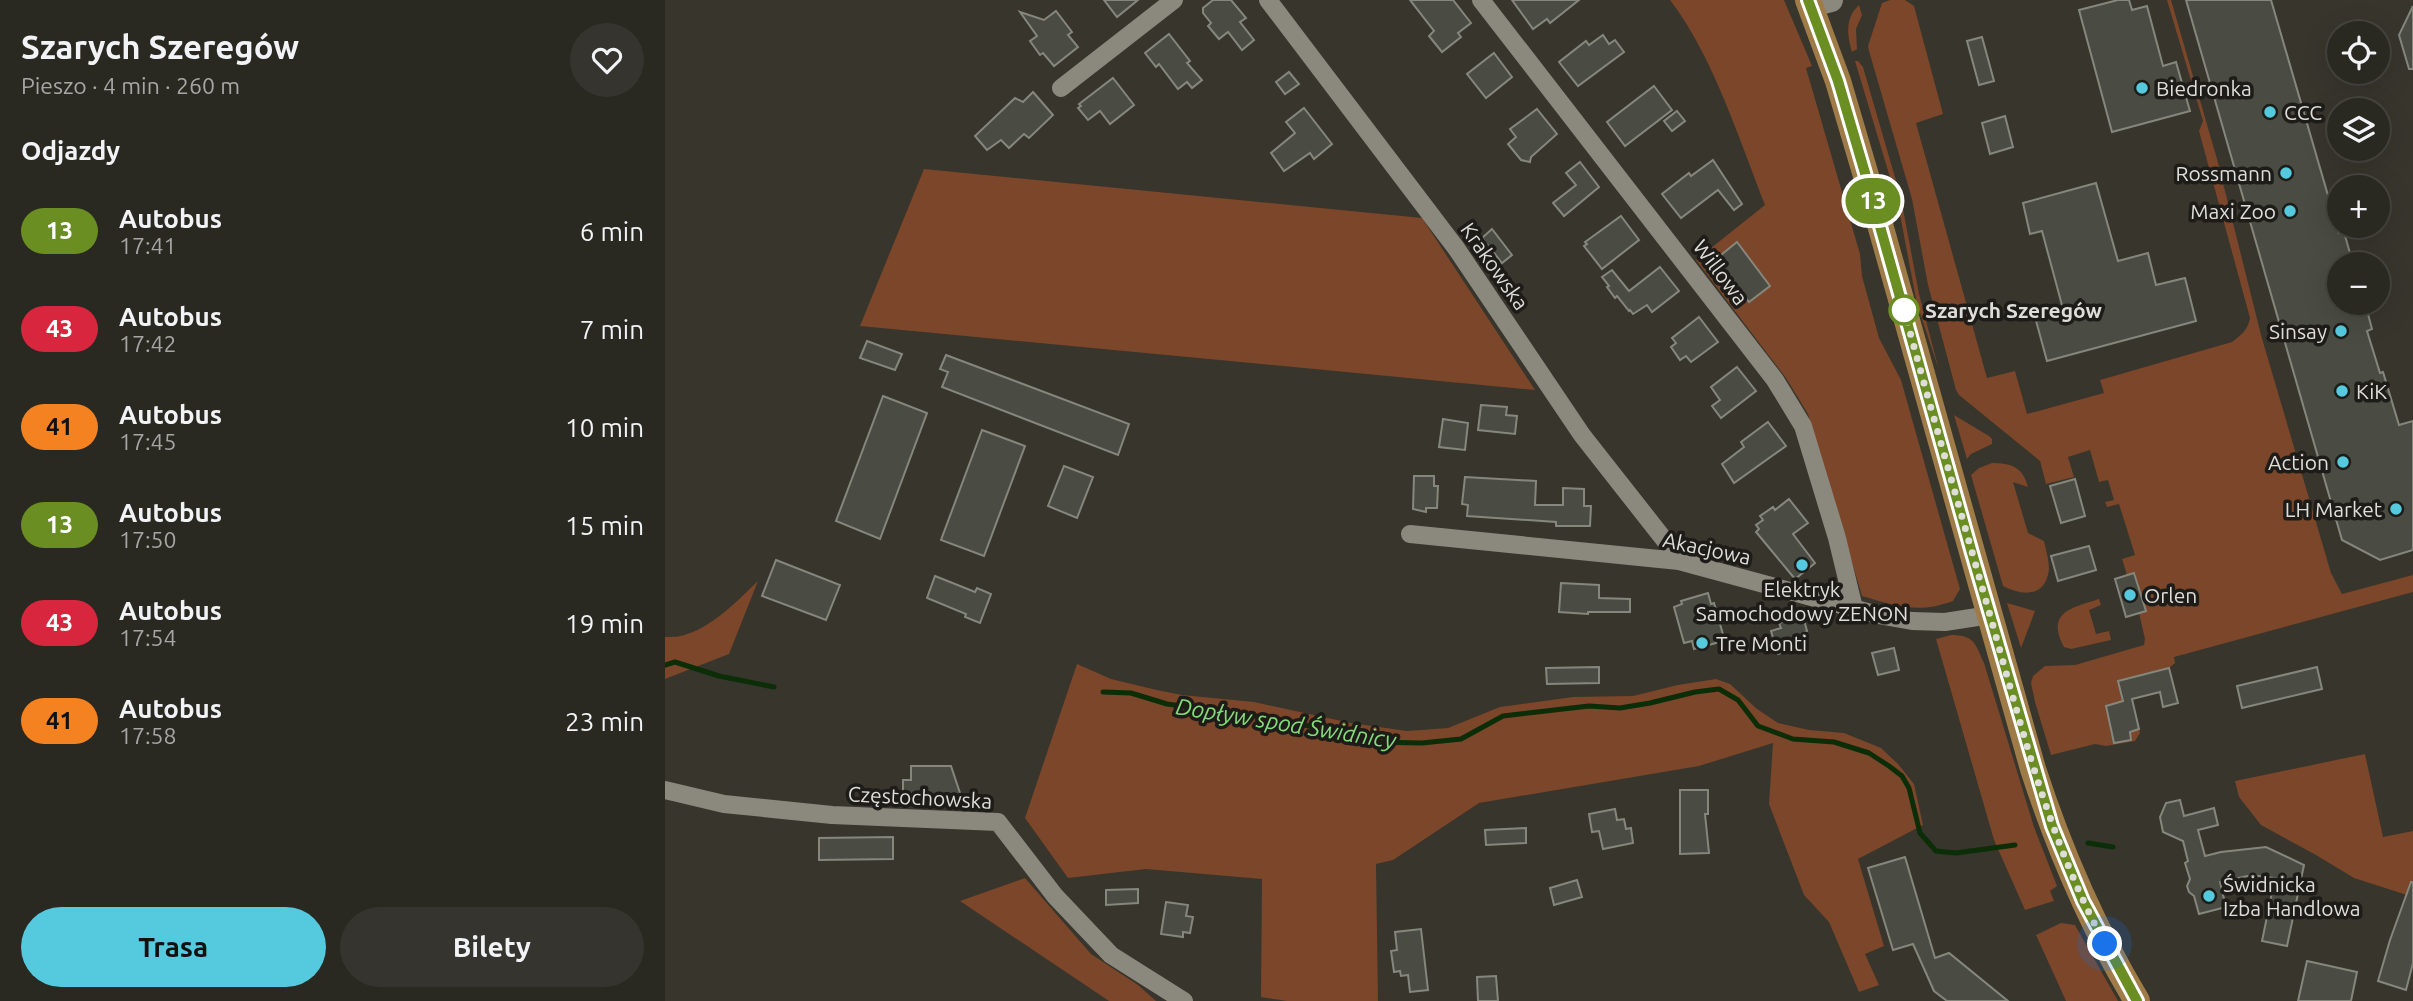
<!DOCTYPE html>
<html lang="pl">
<meta charset="utf-8">
<style>
:root{--surface:#292821;--page:#35342e;--text:#f1f3f6;--muted:#a5a6a5;--line:#45443f;--accent:#55cadf}
body{margin:0;font-family:Ubuntu,sans-serif;background:var(--page);color:var(--text);height:100vh;display:flex;flex-direction:column;font-size:26px;white-space:nowrap}
*{box-sizing:border-box;margin:0}
p{font-size:23px;color:var(--muted)}
.icon{flex:none;width:38px;height:38px;fill:none;stroke:currentColor;stroke-width:2;stroke-linecap:round;stroke-linejoin:round}
.map{position:relative;flex:1;overflow:hidden}
.side{display:flex;flex-direction:column;background:var(--surface);width:665px}
.side>*{flex:none}
.badge{padding:0 14px;border-radius:23px;font-size:24px;line-height:46px}
.controls{position:absolute;left:1662px;top:21px;display:grid;gap:14px}
.controls a{display:grid;place-items:center;width:63px;height:63px;border-radius:50%;background:var(--surface);box-shadow:0 7px 28px #0002,0 0 0 2px var(--line);font-size:35px}
.you{position:absolute;width:35px;height:35px;margin:-18px;border:5px solid #fff;border-radius:50%;background:#1a73e8;box-shadow:0 0 0 10px #1a73e833}
.map>.badge{position:absolute;translate:-50% -50%;box-shadow:0 0 0 4px #fff}
h2{padding:0 21px;font-size:26px;line-height:63px}
.round{display:grid;place-items:center;flex:none;width:74px;height:74px;border-radius:37px;background:var(--page)}
.summary{display:flex;align-items:center;justify-content:space-between;height:119px;padding:0 21px}
h1{font-size:33px;font-weight:700;line-height:52px}
.button{display:flex;gap:14px;margin-top:auto;padding:14px 21px}
.button a{flex:1;height:80px;border-radius:42px;background:var(--accent);color:#111;font-size:28px;font-weight:700;line-height:80px;text-align:center}
.button a+a{background:var(--page);color:var(--text)}
ul{padding:0;list-style:none}
li{display:flex;align-items:center;gap:21px;height:98px;padding:0 21px}
li div{flex:1}
li b{display:block;font-size:26px}
li em{font-style:normal}
li .badge{min-width:77px;font-weight:700;text-align:center}
main{display:flex;flex:1;min-height:0}
.map>svg:first-child{display:block}
</style>
<main>
<section class="side">
<div class="summary"><div><h1>Szarych Szeregów</h1><p>Pieszo · 4 min · 260 m</p></div><a class="round"><svg class="icon" aria-label="heart" viewBox="0 0 24 24"><path d="M12 20l-8-8c-3-5 5-10 8-4 3-6 11-1 8 4z"/></svg></a></div>
<h2>Odjazdy</h2>
<ul>
<li><span class="badge" style="background:#6b8e23;color:#fff">13</span><div><b>Autobus</b><p>17:41</p></div><em>6 min</em></li>
<li><span class="badge" style="background:#d7263d;color:#fff">43</span><div><b>Autobus</b><p>17:42</p></div><em>7 min</em></li>
<li><span class="badge" style="background:#f58220;color:#111">41</span><div><b>Autobus</b><p>17:45</p></div><em>10 min</em></li>
<li><span class="badge" style="background:#6b8e23;color:#fff">13</span><div><b>Autobus</b><p>17:50</p></div><em>15 min</em></li>
<li><span class="badge" style="background:#d7263d;color:#fff">43</span><div><b>Autobus</b><p>17:54</p></div><em>19 min</em></li>
<li><span class="badge" style="background:#f58220;color:#111">41</span><div><b>Autobus</b><p>17:58</p></div><em>23 min</em></li>
</ul>
<div class="button"><a>Trasa</a><a>Bilety</a></div>
</section>
<div class="map">
<svg width="1748" height="1001" viewBox="0 0 1748 1001">
<rect width="100%" height="100%" fill="#37352c"/>
<!-- green -->
<g fill="#7b4629">
<path d="M1005,0H1119L1147,66L1141,68L1195,254L1197,276L1214,338L1236,380L1295,589L1288,601C1253,614 1231,606 1197,596L1143,414L1121,378L1031,260L1100,205C1074,139 1048,56 1005,0Z"/>
<path d="M1225,0H1240L1249,6L1278,114L1251,123L1322,378L1350,371L1362,414L1439,393L1435,380L1567,342C1576,335 1583,330 1585,318L1534,131L1538,121L1502,0H1506L1552,159L1596,335L1666,573L1677,594L1748,575V592L1509,657L1510,663L1504,668L1453,681L1458,701L1441,706L1446,734L1450,743L1466,740L1465,732L1474,729L1475,733L1470,741L1441,746L1430,744L1386,755L1370,702L1366,683L1368,676L1380,666L1410,665L1479,645L1480,639L1474,613L1481,611L1470,573L1462,575L1457,559L1470,555L1454,504L1442,507L1440,502L1449,500L1443,480L1434,482L1425,450L1403,457L1409,477L1381,484L1375,461L1294,395L1291,390L1263,285L1247,199L1204,51L1203,46L1217,3Z"/>
<path d="M1194,5L1197,15L1191,29L1192,49L1187,52C1182,34 1180,18 1194,5Z"/>
<path d="M1190,61H1193L1198,67L1236,198L1254,294L1274,370L1252,304L1233,204Z"/>
<path d="M259,169L757,218L870,390L195,326Z"/>
<path d="M1289,415L1324,436L1327,439V444L1306,454L1302,459Z"/>
<path d="M1327,463C1346,463 1358,467 1363,487L1348,482L1363,533L1379,541C1381,550 1384,560 1384,569C1381,598 1357,596 1338,586L1306,475L1314,468Z"/>
<path d="M93,581L64,654L0,679V637C7,637 16,637 22,634C50,625 73,600 93,581Z"/>
<path d="M1434,599L1436,605L1424,610L1431,634L1444,631L1446,640L1406,649L1399,647C1381,612 1406,608 1434,599Z"/>
<path d="M1342,603L1370,611L1356,648Z"/>
<path d="M1286,635C1309,635 1310,643 1319,663L1369,827L1392,886L1385,891L1389,901L1360,910L1329,840L1271,639Z"/>
<path d="M412,664L446,679L492,690L517,695L589,702L686,723L742,731L783,728L835,707L908,697L968,696L1013,685L1051,679L1065,684L1092,709L1113,723L1144,730L1179,733L1216,748L1233,764L1249,784L1258,825L1193,859L1219,946L1200,954L1214,985L1194,992L1164,922L1139,895L1104,804L1108,743L1034,766L814,803L728,860L711,864L713,1001H622L596,997L597,879L481,869L403,878L360,818Z"/>
<path d="M1700,754L1718,837L1748,831V897L1689,878L1651,855L1596,825L1574,797L1570,781Z"/>
<path d="M360,878L426,954L473,985L491,1001H444L295,901Z"/>
<path d="M1396,923L1410,925L1453,1001H1401L1371,935Z"/>
</g>
<g fill="none" stroke-linecap="round" stroke-linejoin="round">
<!-- stream -->
<g stroke="#0b2d07" stroke-width="5">
<path d="M0,665L10,662L54,676L109,687"/>
<path d="M438,692L466,693L502,704L607,718L662,730L707,742L757,743L796,739L838,716L924,706L955,708L985,703L1030,692L1054,689L1073,700L1093,726L1128,739L1169,742L1204,753L1224,766L1237,776L1244,788L1255,833L1271,851L1291,853L1350,845"/>
<path d="M1423,843L1448,847"/>
</g>
</g>
<!-- building -->
<g fill="#4a4c43" stroke="#85877d" stroke-width="2">
<path d="M439,0H473L452,17Z"/>
<path d="M548,0H566L581,18L575,22L589,40L577,50L563,32L554,39L543,26L546,23L538,13V8Z"/>
<path d="M745,0H788L806,23L793,33L796,37L777,52L764,36L769,31Z"/>
<path d="M847,0H914L885,23L882,19L868,29Z"/>
<path d="M1453,0H1464L1467,10L1482,6L1498,66L1511,62L1525,111L1447,132L1414,10Z"/>
<path d="M1521,0H1606L1674,233L1679,232L1688,264H1675V303H1700L1707,329L1702,331L1715,373L1718,372L1734,425L1748,421V550L1715,560L1677,540Z"/>
<path d="M1748,6V69H1744L1734,35Z"/>
<path d="M391,11L407,32L403,35L413,47L389,66L378,53L375,55L365,41L372,36L355,12L379,20Z"/>
<path d="M504,34L525,61L522,63L537,80L527,88L522,82L513,89L494,64L491,67L480,53Z"/>
<path d="M938,35L944,44L950,40L959,52L913,86L894,62L921,41L924,45Z"/>
<path d="M1317,37L1329,81L1314,85L1302,41Z"/>
<path d="M829,53L847,77L821,98L802,74Z"/>
<path d="M624,72L634,84L620,94L611,82Z"/>
<path d="M448,78L469,105L445,124L435,111L423,120L413,108L416,106L414,104Z"/>
<path d="M989,86L1007,110L960,146L942,122Z"/>
<path d="M368,92L388,115L364,138L359,134L344,148L336,140L322,150L310,136L350,98L358,102Z"/>
<path d="M639,108L667,144L649,159L645,153L619,171L606,153L630,133L621,122Z"/>
<path d="M872,109L892,134L866,157L865,162L856,160L843,144L851,137L845,129Z"/>
<path d="M1012,111L1020,121L1007,131L999,121Z"/>
<path d="M1340,116L1348,147L1325,154L1317,123Z"/>
<path d="M1048,160L1077,204L1069,210L1053,190L1016,218L997,194L1024,173L1026,176Z"/>
<path d="M915,162L934,187L899,216L888,203L911,185L901,173Z"/>
<path d="M1431,183L1453,261L1483,253L1491,285L1520,278L1531,321L1382,361L1370,317L1398,309L1377,231L1365,234L1358,203Z"/>
<path d="M956,216L974,240L937,269L919,246L922,244L920,242Z"/>
<path d="M827,229L847,255L837,263L817,238Z"/>
<path d="M1072,242L1105,286L1084,302L1051,259Z"/>
<path d="M995,267L1014,291L987,312L982,305L968,314L965,310L964,311L952,296L950,298L942,287L944,286L937,277L947,270L964,291Z"/>
<path d="M1034,317L1053,342L1026,362L1021,356L1015,360L1006,347L1011,343L1007,338Z"/>
<path d="M202,341L237,354L230,370L195,358Z"/>
<path d="M281,355L464,424L453,455L277,387L283,372L275,369Z"/>
<path d="M1072,367L1091,391L1056,418L1047,406L1055,400L1046,387Z"/>
<path d="M218,396L262,413L215,539L171,521Z"/>
<path d="M816,405L842,407L841,415L852,416L850,434L813,430Z"/>
<path d="M778,419L803,423L800,450L774,447Z"/>
<path d="M1103,422L1121,446L1069,483L1057,464L1079,447L1076,442Z"/>
<path d="M317,430L360,446L319,556L276,540Z"/>
<path d="M399,466L428,477L412,518L383,506Z"/>
<path d="M749,476H769V486H773L772,508H761V512L748,509Z"/>
<path d="M800,477L871,481L870,505H898V488L919,489V506H926L925,526H891V522L802,516L803,505L797,504Z"/>
<path d="M1410,479L1420,516L1396,523L1385,486Z"/>
<path d="M1124,499L1143,523L1128,534L1150,563L1130,579L1091,532L1094,529L1091,525L1098,520L1095,516L1108,507L1110,510Z"/>
<path d="M1424,546L1431,570L1393,581L1386,556Z"/>
<path d="M111,560L175,585L161,620L97,596Z"/>
<path d="M1469,573L1481,611L1461,617L1450,579Z"/>
<path d="M270,576L310,592L312,588L326,594L315,623L300,617L301,614L262,598Z"/>
<path d="M896,583L934,585V598L965,599V612H923V614L894,612Z"/>
<path d="M1043,593L1046,604L1049,603L1059,638L1050,640L1051,643L1029,649L1027,641L1019,643L1009,607L1017,604L1016,601Z"/>
<path d="M1138,616L1142,631L1138,633L1141,645L1113,654L1106,631L1116,628L1114,623Z"/>
<path d="M1229,648L1234,670L1213,675L1207,653Z"/>
<path d="M934,667V683L882,684L881,668Z"/>
<path d="M1652,667L1657,689L1577,708L1572,686Z"/>
<path d="M1504,668L1513,703L1498,707L1495,692L1467,699L1474,729L1465,732L1466,740L1449,743L1441,706L1458,701L1453,681Z"/>
<path d="M246,766H286L296,796L246,797V793H238V780H246Z"/>
<path d="M1015,790H1043V814H1040L1044,853L1015,854Z"/>
<path d="M1515,800L1519,816L1549,808L1553,825L1533,830L1540,856L1556,852L1601,847L1639,865L1622,946L1597,941L1610,878L1587,875L1555,882L1561,907L1534,914L1529,896L1524,892L1522,886L1525,879L1520,863L1523,861L1518,841L1498,832L1495,817L1501,803Z"/>
<path d="M950,809L952,820L959,819L961,829L966,828L968,843L938,849L934,831L927,832L924,814Z"/>
<path d="M861,828V843L821,845L820,830Z"/>
<path d="M228,837V859L154,860V838Z"/>
<path d="M1240,857L1270,958L1284,953L1343,1001H1282L1269,991L1248,944L1228,950L1203,868Z"/>
<path d="M912,880L917,897L889,905L885,888Z"/>
<path d="M1746,882H1748V963L1741,990L1713,981L1725,940Z"/>
<path d="M473,889V903L441,905V890Z"/>
<path d="M501,902L523,905L521,916L528,917L525,933L518,932V937L496,934Z"/>
<path d="M756,929L763,990L745,992L743,975L736,976L735,971L729,972L726,951L732,950L730,932Z"/>
<path d="M1642,961L1692,972L1686,1001H1633Z"/>
<path d="M831,976L833,1001H813L812,977Z"/>
</g>
<g fill="none" stroke-linecap="round" stroke-linejoin="round">
<!-- street -->
<g stroke="#8b887e" stroke-width="18">
<path d="M603,0L791,248L917,435L1005,547L1014,561"/>
<path d="M816,0L1110,380L1138,426L1172,538L1189,608"/>
<path d="M396,88L509,0"/>
<path d="M745,534L1014,561L1213,615L1247,621L1280,622L1325,615"/>
<path d="M0,790L59,804L167,815L333,822L390,896L446,955L519,1001"/>
</g>
<!-- secondary -->
<path stroke="#8b887e" stroke-width="24" d="M1146,5L1166,0"/>
<!-- primary -->
<path stroke="#9f7c47" stroke-width="26" d="M1143,0L1173,81L1207,196L1368,769C1395,852 1427,926 1472,1001"/>
</g>
<g fill="none" stroke-linecap="round" stroke-linejoin="round">
<!-- line casing -->
<g stroke="#fff" stroke-width="16">
<path id="line" d="M1143,0L1173,81L1200,173L1307,553L1387,826L1418,901L1472,1001"/>
</g>
<!-- line -->
<use href="#line" stroke="#6b8e23" stroke-width="10"/>
<!-- walk -->
<path stroke="#dfddd8" stroke-width="7" stroke-dasharray="0 12.6" d="M1239,310C1268,418 1300,526 1330,633C1360,740 1387,846 1440,944"/>
</g>
<!-- markers -->
<g fill="#55cadf" stroke="#1d1c18" stroke-width="2.5">
<circle cx="1477" cy="88" r="7"/>
<circle cx="1605" cy="112" r="7"/>
<circle cx="1621" cy="173" r="7"/>
<circle cx="1625" cy="211" r="7"/>
<circle cx="1676" cy="331" r="7"/>
<circle cx="1677" cy="391" r="7"/>
<circle cx="1678" cy="462" r="7"/>
<circle cx="1731" cy="509" r="7"/>
<circle cx="1137" cy="565" r="7"/>
<circle cx="1465" cy="595" r="7"/>
<circle cx="1037" cy="643" r="7"/>
<circle cx="1544" cy="896" r="7"/>
</g>
<circle fill="#fff" stroke="#6b8e23" stroke-width="3.5" cx="1239" cy="310" r="14"/>
<g text-anchor="middle" dominant-baseline="central" stroke-width="7" stroke-linejoin="round" paint-order="stroke">
<!-- poi labels -->
<g font-size="21" fill="#dfddd8" stroke="#1d1c18" text-anchor="start">
<text x="1491" y="88">Biedronka</text>
<text x="1619" y="112">CCC</text>
<text x="1607" y="173" text-anchor="end">Rossmann</text>
<text x="1611" y="211" text-anchor="end">Maxi Zoo</text>
<text x="1662" y="331" text-anchor="end">Sinsay</text>
<text x="1691" y="391">KiK</text>
<text x="1664" y="462" text-anchor="end">Action</text>
<text x="1717" y="509" text-anchor="end">LH Market</text>
<text x="1137" y="589" text-anchor="middle">Elektryk<tspan x="1137" dy="24">Samochodowy ZENON</tspan></text>
<text x="1479" y="595">Orlen</text>
<text x="1051" y="643">Tre Monti</text>
<text x="1558" y="884">Świdnicka<tspan x="1558" dy="24">Izba Handlowa</tspan></text>
</g>
<!-- street labels -->
<g font-size="21" fill="#dfddd8" stroke="#1d1c18">
<text transform="translate(830 266) rotate(55)">Krakowska</text>
<text transform="translate(1056 272) rotate(53)">Willowa</text>
<text transform="translate(1042 548) rotate(12)">Akacjowa</text>
<text transform="translate(255 797) rotate(3)">Częstochowska</text>
</g>
<!-- stop labels -->
<g font-size="21" font-weight="bold" fill="#dfddd8" stroke="#1d1c18" text-anchor="start">
<text x="1260" y="310">Szarych Szeregów</text>
</g>
<!-- water labels -->
<g font-size="23" font-style="italic" fill="#84da79" stroke="#1d1c18">
<text transform="translate(621 723) rotate(9)">Dopływ spod Świdnicy</text>
</g>
</g>
</svg>
<div class="controls">
<a><svg class="icon" aria-label="locate" viewBox="0 0 24 24"><circle cx="12" cy="12" r="6"/><path d="M12 2v4M12 18v4M2 12h4M18 12h4"/></svg></a>
<a><svg class="icon" aria-label="layers" viewBox="0 0 24 24"><path d="M12 4l9 5-9 5-9-5zM3 14l9 5 9-5"/></svg></a>
<a>+</a>
<a>−</a>
</div>
<div class="you" style="left:1440px;top:944px"></div>
<b class="badge" style="left:1208px;top:201px;background:#6b8e23;color:#fff">13</b>
</div>
</main>
